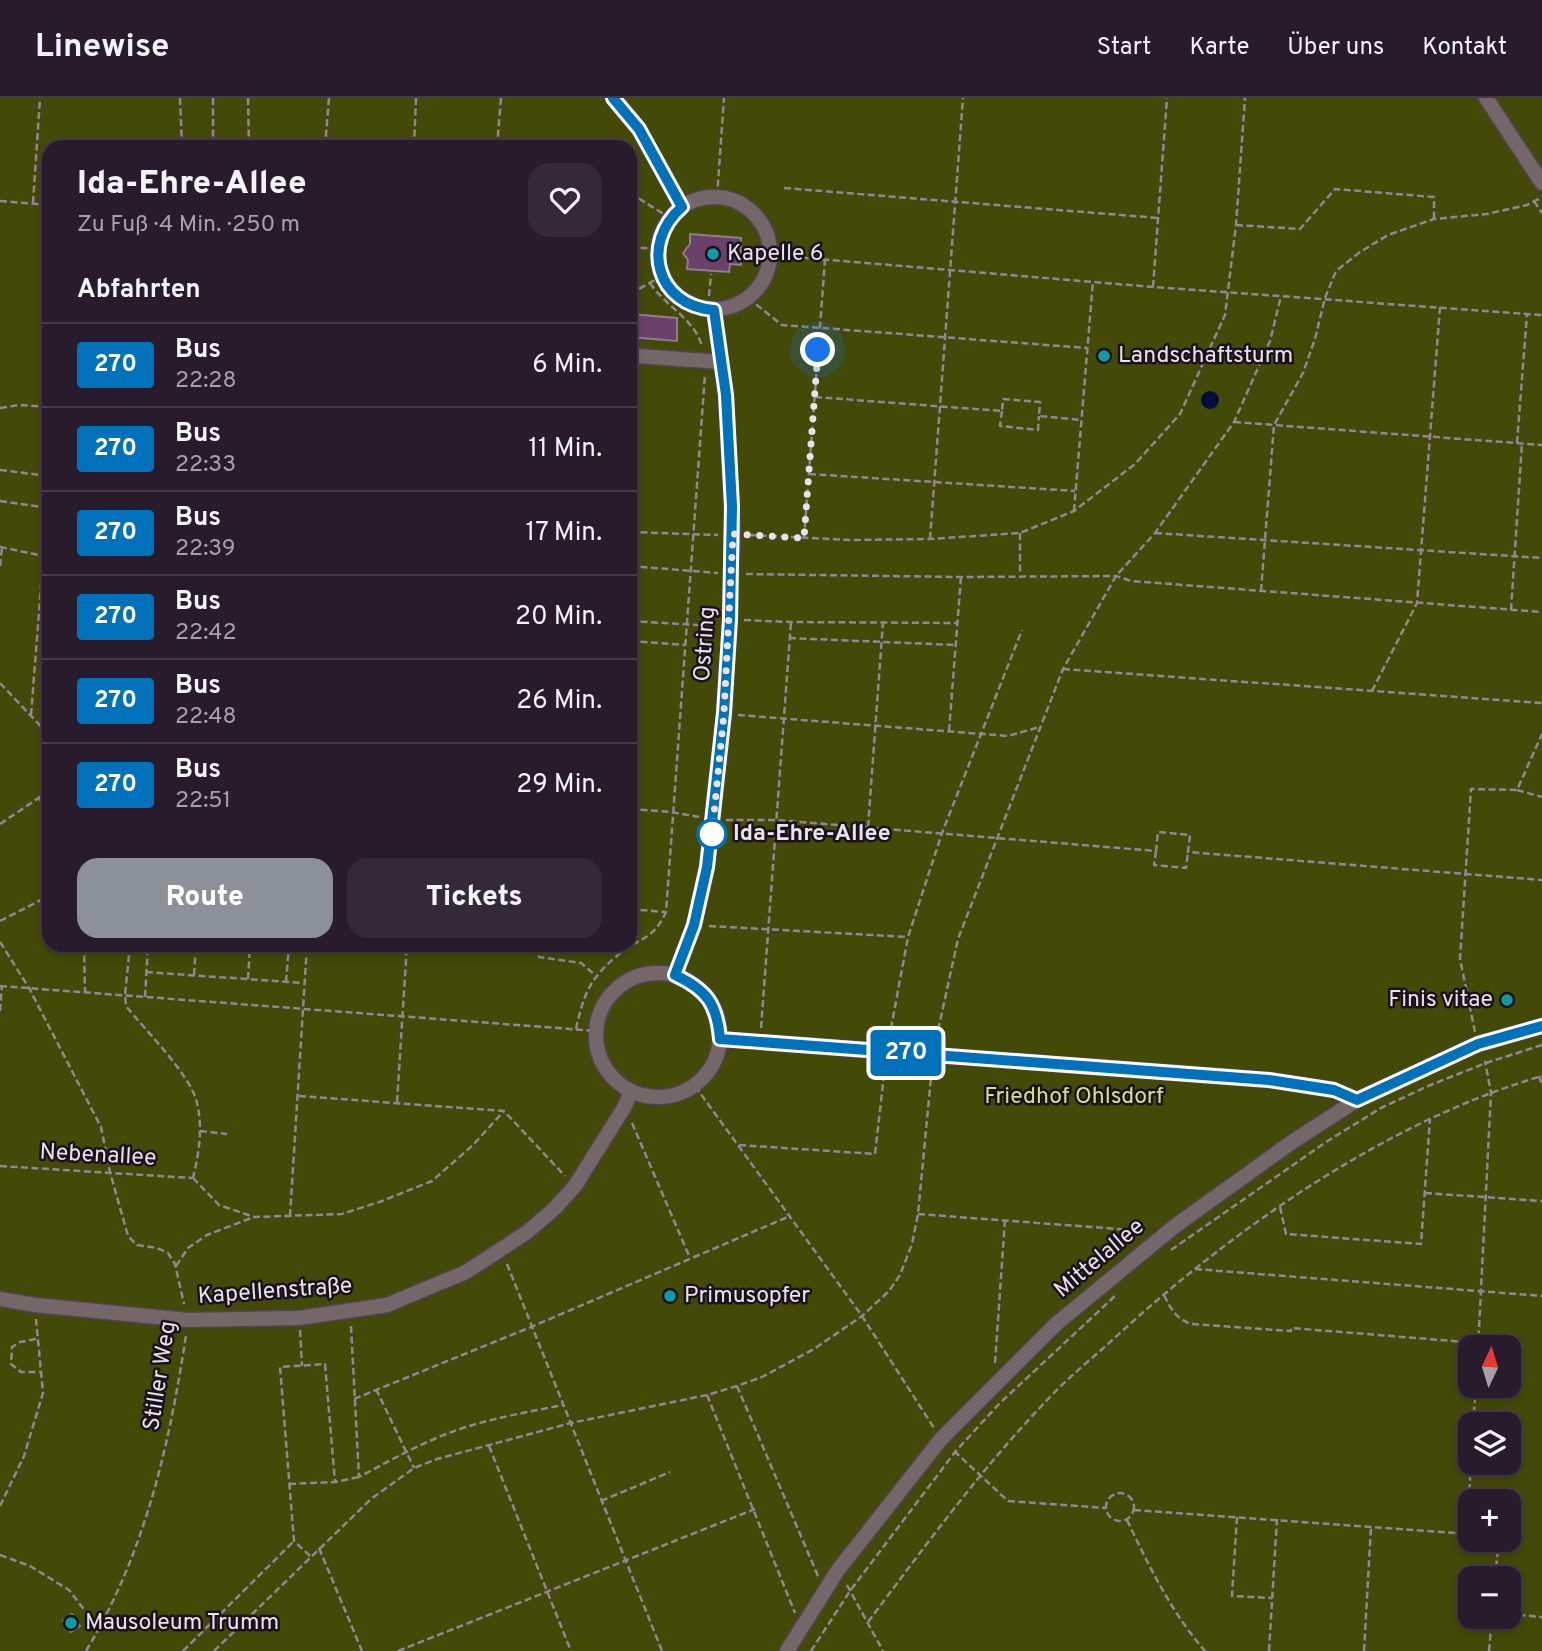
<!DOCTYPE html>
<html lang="de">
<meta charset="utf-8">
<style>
:root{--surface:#281c2c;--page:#342938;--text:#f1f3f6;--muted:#a5a1a9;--line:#443a48;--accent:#8c9099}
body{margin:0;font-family:Overpass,sans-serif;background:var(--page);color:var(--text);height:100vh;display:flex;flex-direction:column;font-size:26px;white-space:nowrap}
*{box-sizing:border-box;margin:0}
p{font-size:23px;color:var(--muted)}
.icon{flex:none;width:38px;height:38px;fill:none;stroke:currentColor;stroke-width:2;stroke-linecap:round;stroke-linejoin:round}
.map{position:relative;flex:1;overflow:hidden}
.panel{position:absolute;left:42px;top:42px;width:595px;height:812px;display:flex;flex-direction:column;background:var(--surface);border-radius:21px;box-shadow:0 4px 10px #0003,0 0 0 2px var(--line)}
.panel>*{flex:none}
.badge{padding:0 14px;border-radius:5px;font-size:24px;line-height:46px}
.needle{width:46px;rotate:4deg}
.tools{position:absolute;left:1458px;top:1237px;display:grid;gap:14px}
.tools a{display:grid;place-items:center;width:63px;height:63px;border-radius:14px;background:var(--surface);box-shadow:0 4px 10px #0003,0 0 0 2px var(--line);font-size:35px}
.you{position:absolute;width:35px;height:35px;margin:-18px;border:5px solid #fff;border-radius:50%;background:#1a73e8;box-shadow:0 0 0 10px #1a73e833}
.map>.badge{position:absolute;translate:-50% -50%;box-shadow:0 0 0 4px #fff}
h2{padding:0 35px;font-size:26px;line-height:63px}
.round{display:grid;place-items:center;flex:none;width:74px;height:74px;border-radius:21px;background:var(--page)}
.head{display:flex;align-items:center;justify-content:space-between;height:119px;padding:0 35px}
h1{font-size:33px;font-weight:800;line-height:52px}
.button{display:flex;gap:14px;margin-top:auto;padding:14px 35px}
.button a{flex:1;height:80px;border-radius:21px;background:var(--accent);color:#fff;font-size:28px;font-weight:800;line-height:80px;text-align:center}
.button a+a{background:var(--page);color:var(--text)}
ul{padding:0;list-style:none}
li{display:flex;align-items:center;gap:21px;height:84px;padding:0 35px;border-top:2px solid var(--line)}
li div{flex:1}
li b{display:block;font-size:26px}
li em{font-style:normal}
li .badge{min-width:77px;font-weight:700;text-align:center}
header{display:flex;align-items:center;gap:42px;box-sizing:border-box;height:98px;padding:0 35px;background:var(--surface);border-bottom:2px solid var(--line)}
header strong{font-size:33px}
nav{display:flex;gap:38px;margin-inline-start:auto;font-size:24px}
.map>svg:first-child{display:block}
</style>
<header>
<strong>Linewise</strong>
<nav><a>Start</a><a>Karte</a><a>Über uns</a><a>Kontakt</a></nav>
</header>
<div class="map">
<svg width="1542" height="1553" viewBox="0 0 1542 1553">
<rect width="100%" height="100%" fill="#35263a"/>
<!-- green -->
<path fill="#434a08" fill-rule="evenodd" d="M0,0H1542V1553H0ZM49,49H630V847H49ZM1470,1250H1508V1288H1470ZM1470,1326H1508V1365H1470ZM1470,1404H1508V1442H1470ZM1470,1480H1508V1519H1470Z"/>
<!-- water -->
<circle fill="#000f3a" cx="1210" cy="302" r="9"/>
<!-- building -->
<g fill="#6b406b" stroke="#917b90" stroke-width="2">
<path d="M690,136L741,140V167L730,166L729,174L687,171L688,162L683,155L690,146Z"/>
<path d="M630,216L677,220V243L630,239Z"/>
<path d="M72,1516L80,1528L71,1534L63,1523Z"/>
</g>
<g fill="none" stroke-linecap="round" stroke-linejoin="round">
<!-- minor casing -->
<g stroke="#524457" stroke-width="17">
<g id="minor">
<path d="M613,0L639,31L682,109"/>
<path d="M1486,0L1542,85"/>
<circle cx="714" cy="155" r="56"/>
<path d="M638,258L721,264"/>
<circle cx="658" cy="937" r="62"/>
<path d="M675,877L694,827L707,769L724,615L730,521L733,436L726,297L714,212"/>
<path d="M720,941L1269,982L1334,992L1357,1002"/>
<path d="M0,1201L35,1207L188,1222L299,1220L387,1207L466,1174L526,1135L554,1111L575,1088L625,1008L631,993"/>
<path d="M787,1553L838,1472L941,1341L1056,1226L1175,1128L1292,1044L1357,1002L1478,946L1542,928"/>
</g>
</g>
<!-- path -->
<g stroke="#928696" stroke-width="2.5" stroke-dasharray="7 3.5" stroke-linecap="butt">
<path d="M180,0L182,49"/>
<path d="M213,0V49"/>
<path d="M248,0L249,49"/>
<path d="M325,49L329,0"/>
<path d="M414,49L416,0"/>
<path d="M497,49L501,0"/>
<path d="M784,90L1158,120"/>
<path d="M630,95L670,120"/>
<path d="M717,99L724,0"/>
<path d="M0,103L49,107"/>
<path d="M1534,103L1542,115"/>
<path d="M33,105L40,0"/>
<path d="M1236,127L1300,131L1335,91L1434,99V120"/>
<path d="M630,149L657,151"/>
<path d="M770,157L1153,189L1542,217"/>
<path d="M650,185C665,208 696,222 702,249"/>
<path d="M1153,189L1167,0"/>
<path d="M630,196L662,178"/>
<path d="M709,198L711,176"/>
<path d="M748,200L782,227L1087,250"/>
<path d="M815,299L1002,313L1003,301L1040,304L1039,318L1081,322"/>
<path d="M0,310L19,307L49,309"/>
<path d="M1002,313L1000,328L1038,332L1039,318"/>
<path d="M1234,324L1542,347"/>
<path d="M1517,345L1527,216"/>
<path d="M0,372L49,378"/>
<path d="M809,376L1075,393"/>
<path d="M45,378L49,333"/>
<path d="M0,403L49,410"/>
<path d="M1074,413L1093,183"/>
<path d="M630,434L718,437"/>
<path d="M1020,435V477"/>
<path d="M1155,435L1542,460"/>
<path d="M749,437L851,442L930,441L1020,435L1074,413L1135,366L1180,316L1225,217L1236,127L1245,0"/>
<path d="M804,440L825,162"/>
<path d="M930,441L963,0"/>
<path d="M0,449L49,459"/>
<path d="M0,468L2,450"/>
<path d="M630,468L718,475"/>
<path d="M746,476L961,479L1116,478L1131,483L1542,514"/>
<path d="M1261,493L1274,327L1303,275L1315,241L1325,200L1336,173L1360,154L1388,137L1434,121L1487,116L1527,107L1542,99"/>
<path d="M1511,512L1522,345"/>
<path d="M744,522L791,524L958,525"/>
<path d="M630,523L714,528"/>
<path d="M789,540L956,547"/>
<path d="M630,543L685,547"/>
<path d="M1063,571L1542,605"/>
<path d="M0,585L49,637"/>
<path d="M1372,593L1417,505L1440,209"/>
<path d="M31,617L47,410"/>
<path d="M738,617L1008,638L1040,629"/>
<path d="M949,633L961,479"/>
<path d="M1517,692L1542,699"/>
<path d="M39,700L49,716"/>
<path d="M630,711L671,714L699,719"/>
<path d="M726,722H776L1156,753L1158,734L1190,737L1188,754L1542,782"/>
<path d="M0,726L49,693"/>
<path d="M868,729L883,524"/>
<path d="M1156,753L1154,767L1186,770L1188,754"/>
<path d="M630,811L665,814"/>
<path d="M0,823L49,798"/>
<path d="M709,828L908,839"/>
<path d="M0,844L29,890L101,1029L110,1074L128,1138L137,1147L157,1150L168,1155L175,1166L184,1206"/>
<path d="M84,847L85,894"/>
<path d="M130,847L125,897L126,908C145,932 191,977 197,1005C203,1030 199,1055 193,1080"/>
<path d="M540,847L539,859L581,865L595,877"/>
<path d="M146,874L303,885"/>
<path d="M194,877L196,847"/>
<path d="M248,881L250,847"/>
<path d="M286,884L289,847"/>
<path d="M0,888L597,933"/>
<path d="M145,899L148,847"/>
<path d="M0,913L2,888"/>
<path d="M761,930L791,524"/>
<path d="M576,931C584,896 589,881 618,857C640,838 652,844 666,814L705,276"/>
<path d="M1475,934L1460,861L1471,691L1517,692L1542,636"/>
<path d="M889,941L908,839L942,735L1022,532"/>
<path d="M936,942L958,841L1063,571L1116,478L1155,435L1234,324L1270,243L1281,198"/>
<path d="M1539,978L1542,987"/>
<path d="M695,988L862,1218L934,1330"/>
<path d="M299,998L504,1013L565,1078"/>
<path d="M397,1004L407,847"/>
<path d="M632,1025L690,1160"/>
<path d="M200,1033L227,1036"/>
<path d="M739,1047L875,1056L885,968"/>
<path d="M0,1068L192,1080"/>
<path d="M193,1080L219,1107L254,1119L342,1116L382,1103L432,1083L472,1048L504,1013"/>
<path d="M1425,1095L1542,1103"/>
<path d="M1280,1109L1286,1136L1421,1146L1430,1021"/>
<path d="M918,1116L1145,1133"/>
<path d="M290,1118L307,847"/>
<path d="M1171,1152L1326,1044L1381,1010L1428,988L1486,965L1542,947"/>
<path d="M507,1166L662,1553"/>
<path d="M176,1168L188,1150L207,1137L254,1119"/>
<path d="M1195,1171L1542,1198"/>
<path d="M1164,1197C1171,1211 1175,1220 1191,1226L1291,1233V1230L1478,1245"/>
<path d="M351,1228L359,1379C391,1362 423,1344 457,1332C492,1320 528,1314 563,1307"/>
<path d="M300,1232L302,1268"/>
<path d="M36,1241L20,1244L12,1249L11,1266L21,1274H42"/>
<path d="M1478,1250L1491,995L1485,963"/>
<path d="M995,1265L1005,1122"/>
<path d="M737,1288L818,1478"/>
<path d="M376,1291L414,1370"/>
<path d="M707,1297L795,1515"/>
<path d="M354,1301L531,1229L790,1118"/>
<path d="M1473,1326L1476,1288"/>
<path d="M489,1348L571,1553"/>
<path d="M954,1353L1008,1403L1106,1410"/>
<path d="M289,1386L335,1384L359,1379"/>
<circle cx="1120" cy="1409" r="14"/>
<path d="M601,1403L670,1374"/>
<path d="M0,1408L24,1358L43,1295L36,1221"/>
<path d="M1134,1412L1470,1436"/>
<path d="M1237,1419L1232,1498L1272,1500"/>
<path d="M1127,1422C1149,1468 1171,1514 1205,1553"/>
<path d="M1467,1435L1471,1365"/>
<path d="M319,1450L362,1553"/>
<path d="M0,1457L30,1468L69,1492L99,1531"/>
<path d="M310,1458L294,1443L280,1269L325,1266L335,1384"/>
<path d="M1495,1480L1499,1442"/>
<path d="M847,1487L883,1553"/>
<path d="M1508,1516L1542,1519"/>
<path d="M868,1524C926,1447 983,1368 1051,1298C1069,1279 1090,1262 1109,1245C1229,1134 1384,1024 1542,978"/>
<path d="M86,1553C145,1455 169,1349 186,1237"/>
<path d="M183,1553L294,1443"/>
<path d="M214,1553L371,1401L414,1370L437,1361L571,1325L707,1297L737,1288L762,1279L814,1251L862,1218L889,1193L900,1177L912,1146L918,1116L932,969"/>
<path d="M398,1553L755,1411"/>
<path d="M811,1553L850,1493L955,1354L999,1306L1115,1198"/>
<path d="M1269,1553L1277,1421"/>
<path d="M1364,1553L1371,1429"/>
<path d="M1489,1553L1492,1519"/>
</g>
<!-- minor -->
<use href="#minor" stroke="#756769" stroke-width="14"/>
</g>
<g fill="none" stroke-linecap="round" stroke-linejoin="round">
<!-- line casing -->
<g stroke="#fff" stroke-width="16">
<path id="line" d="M613,0L639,31L682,109C640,145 656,208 714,212L726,297L732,408L730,521L724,615L707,769L694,827L675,877C707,892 717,906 720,941L1269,982L1334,992L1357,1002L1478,946L1542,928"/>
</g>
<!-- line -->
<use href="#line" stroke="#0072bc" stroke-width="10"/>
<!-- walk -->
<path stroke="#eae1ee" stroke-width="7" stroke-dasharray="0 12.6" d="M712,736L724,615L733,436L804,440L818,252"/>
</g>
<!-- markers -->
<g fill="#0f9aa8" stroke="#19121b" stroke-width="2.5">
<circle cx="713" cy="156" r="7"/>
<circle cx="1104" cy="258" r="7"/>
<circle cx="1507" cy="902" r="7"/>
<circle cx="670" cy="1198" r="7"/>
<circle cx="71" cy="1525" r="7"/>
</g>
<circle fill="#fff" stroke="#0072bc" stroke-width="3.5" cx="712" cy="736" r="14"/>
<g text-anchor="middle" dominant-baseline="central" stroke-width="5" stroke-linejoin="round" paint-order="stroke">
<!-- poi labels -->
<g font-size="23" fill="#eae1ee" stroke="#19121b" text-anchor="start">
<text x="727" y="156">Kapelle 6</text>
<text x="1118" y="258">Landschaftsturm</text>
<text x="1493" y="902" text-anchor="end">Finis vitae</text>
<text x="684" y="1198">Primusopfer</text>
<text x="85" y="1525">Mausoleum Trumm</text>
</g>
<!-- street labels -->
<g font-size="23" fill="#eae1ee" stroke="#19121b">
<text transform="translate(706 546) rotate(-86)">Ostring</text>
<text transform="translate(98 1058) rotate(3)">Nebenallee</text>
<text transform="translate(1100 1161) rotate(-40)">Mittelallee</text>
<text transform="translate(275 1194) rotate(-4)">Kapellenstraße</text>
<text transform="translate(161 1278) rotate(-81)">Stiller Weg</text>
</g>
<!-- stop labels -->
<g font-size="23" font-weight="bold" fill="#eae1ee" stroke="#19121b" text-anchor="start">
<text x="733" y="736">Ida-Ehre-Allee</text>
</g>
<!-- park labels -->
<g font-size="23" fill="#d3e185" stroke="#19121b">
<text x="1074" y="999">Friedhof Ohlsdorf</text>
</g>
</g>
</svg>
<div class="tools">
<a><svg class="needle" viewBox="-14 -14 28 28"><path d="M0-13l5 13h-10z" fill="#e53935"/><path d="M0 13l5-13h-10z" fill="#a5a1a9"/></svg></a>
<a><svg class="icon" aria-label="layers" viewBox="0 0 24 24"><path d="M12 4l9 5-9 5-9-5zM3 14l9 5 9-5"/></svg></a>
<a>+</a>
<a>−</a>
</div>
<div class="you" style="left:818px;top:252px"></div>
<b class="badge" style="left:906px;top:955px;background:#0072bc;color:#fff">270</b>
<section class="panel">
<div class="head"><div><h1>Ida-Ehre-Allee</h1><p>Zu Fuß · 4 Min. · 250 m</p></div><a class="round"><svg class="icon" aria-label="heart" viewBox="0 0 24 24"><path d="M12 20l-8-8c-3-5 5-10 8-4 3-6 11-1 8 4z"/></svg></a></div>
<h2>Abfahrten</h2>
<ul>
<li><span class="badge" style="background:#0072bc;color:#fff">270</span><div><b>Bus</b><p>22:28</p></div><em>6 Min.</em></li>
<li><span class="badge" style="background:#0072bc;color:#fff">270</span><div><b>Bus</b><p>22:33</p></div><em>11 Min.</em></li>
<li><span class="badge" style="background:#0072bc;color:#fff">270</span><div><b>Bus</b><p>22:39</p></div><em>17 Min.</em></li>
<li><span class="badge" style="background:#0072bc;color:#fff">270</span><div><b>Bus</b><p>22:42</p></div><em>20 Min.</em></li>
<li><span class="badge" style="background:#0072bc;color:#fff">270</span><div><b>Bus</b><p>22:48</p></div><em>26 Min.</em></li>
<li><span class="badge" style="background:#0072bc;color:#fff">270</span><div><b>Bus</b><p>22:51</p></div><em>29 Min.</em></li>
</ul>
<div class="button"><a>Route</a><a>Tickets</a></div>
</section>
</div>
